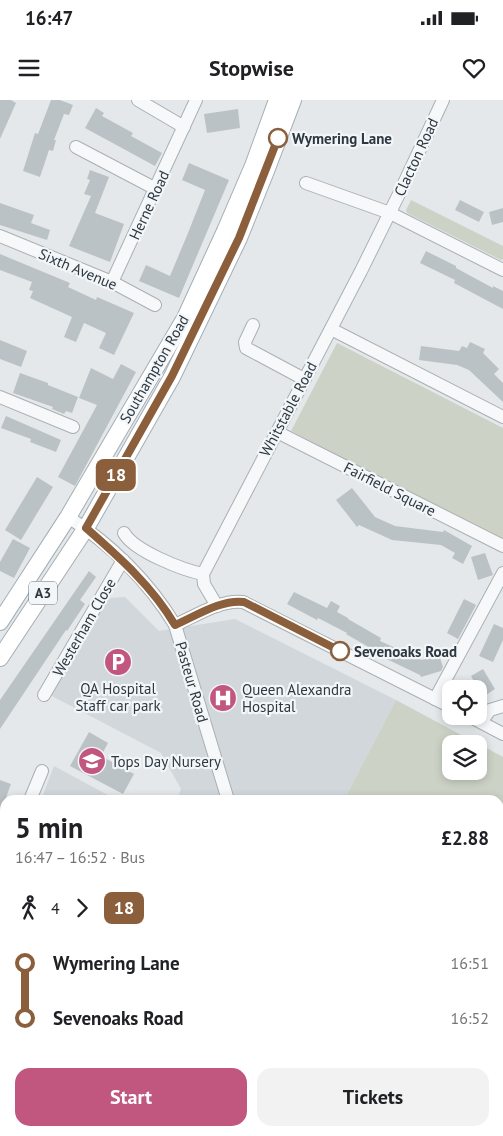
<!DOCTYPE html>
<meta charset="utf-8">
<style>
:root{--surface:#fff;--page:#f2f2f2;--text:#202124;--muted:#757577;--accent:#c1577e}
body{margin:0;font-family:"PT Sans",sans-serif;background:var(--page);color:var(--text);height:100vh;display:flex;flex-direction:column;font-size:19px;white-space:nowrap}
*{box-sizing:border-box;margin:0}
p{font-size:16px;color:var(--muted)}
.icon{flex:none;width:28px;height:28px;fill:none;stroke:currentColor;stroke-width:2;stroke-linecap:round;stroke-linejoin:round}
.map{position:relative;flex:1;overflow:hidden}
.side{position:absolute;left:0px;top:695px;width:504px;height:341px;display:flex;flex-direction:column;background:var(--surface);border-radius:15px 15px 0 0;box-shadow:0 2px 8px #0003}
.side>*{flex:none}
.badge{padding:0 10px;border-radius:8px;font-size:18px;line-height:32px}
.controls{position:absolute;left:442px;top:580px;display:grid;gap:10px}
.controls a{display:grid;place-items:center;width:45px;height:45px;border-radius:10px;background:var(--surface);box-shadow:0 2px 8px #0003;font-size:25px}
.map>.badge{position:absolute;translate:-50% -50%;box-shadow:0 0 0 2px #fff}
.legs{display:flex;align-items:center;gap:8px;height:55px;padding:0 15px;font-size:16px}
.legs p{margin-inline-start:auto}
.headline{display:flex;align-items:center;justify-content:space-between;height:85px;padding:0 15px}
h1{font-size:28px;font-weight:800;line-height:38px}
.action{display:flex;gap:10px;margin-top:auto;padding:10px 15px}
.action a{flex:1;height:58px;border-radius:15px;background:var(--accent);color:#fff;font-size:20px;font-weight:800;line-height:58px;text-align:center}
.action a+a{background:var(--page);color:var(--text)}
ul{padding:0 15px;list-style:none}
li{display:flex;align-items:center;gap:18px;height:55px;font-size:19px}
li i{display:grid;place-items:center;width:8px;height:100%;margin:0 6px;background:currentColor}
li i::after{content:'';width:12px;height:12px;margin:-6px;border:4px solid;border-radius:50%;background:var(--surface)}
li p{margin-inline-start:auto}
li:first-child i{background:linear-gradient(#0000 50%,currentColor 0)}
li:last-child i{background:linear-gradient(currentColor 50%,#0000 0)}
.status{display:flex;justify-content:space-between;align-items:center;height:35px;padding:0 25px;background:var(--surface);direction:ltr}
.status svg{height:14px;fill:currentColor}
header{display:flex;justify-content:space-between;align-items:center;height:65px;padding:0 15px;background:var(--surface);font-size:22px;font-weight:800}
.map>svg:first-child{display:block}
</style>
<div class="status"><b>16:47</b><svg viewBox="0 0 49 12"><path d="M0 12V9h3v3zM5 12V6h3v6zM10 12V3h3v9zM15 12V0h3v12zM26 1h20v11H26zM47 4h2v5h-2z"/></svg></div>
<header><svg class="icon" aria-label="menu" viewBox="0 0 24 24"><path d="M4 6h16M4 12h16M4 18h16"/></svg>Stopwise<svg class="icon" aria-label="heart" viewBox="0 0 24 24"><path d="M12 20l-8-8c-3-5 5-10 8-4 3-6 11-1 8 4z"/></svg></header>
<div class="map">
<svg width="503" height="1036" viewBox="0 0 503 1036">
<rect width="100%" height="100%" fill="#e4e8ea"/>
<!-- built -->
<g fill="#d2d7dc">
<path d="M125,497L159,531L235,519L396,600L344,700H177L181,689L161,653L50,595L109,498Z"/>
<path d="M54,666L117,700H41Z"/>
<path d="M5,798V1020L0,1018V812Z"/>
<path d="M499,908L503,910V1036H47L49,1031H499Z"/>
</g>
<!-- green -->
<g fill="#ccd3c6">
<path d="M411,100L503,146V159L501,160L407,113L406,110Z"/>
<path d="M337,243L503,328V442L291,331Z"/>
<path d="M396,600L478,644H451V671H479V644L503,657V899L499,897V700H344Z"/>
</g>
<!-- building -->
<g fill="#bbc2c6">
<path d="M0,0H11L16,3L0,39Z"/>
<path d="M51,0H60L73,5L69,15L64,14L54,40H56L53,51L49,50L40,77L23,71L35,33L38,34Z"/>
<path d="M96,8L104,13L102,16L133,33L131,36L162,53L155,66L85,28Z"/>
<path d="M238,9L240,28L207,33L204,14Z"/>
<path d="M189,63L229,80L179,198L139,181L146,165L170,176L188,133L205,90L182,80Z"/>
<path d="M90,70L109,77L95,113L124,124L110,162L69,146L91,96L84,94L90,80L87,79Z"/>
<path d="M460,100L484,112L479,122L455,110Z"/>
<path d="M0,103L34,115L31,123L50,130L47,140L0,125Z"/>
<path d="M503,108V122L492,125L489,112Z"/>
<path d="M426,151L456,166V168L493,188V186L503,191V209L454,183L455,180L420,163Z"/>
<path d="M0,154L70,183L68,187L96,200L97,197L134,213L114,255L99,248L106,233L84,223L76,242L64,237L72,217L30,198L33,191L29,190L32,182L0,170Z"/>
<path d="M0,240L27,251L21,267L0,259Z"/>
<path d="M470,242L485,249L483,253L499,269L494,274L503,283V302L469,270L457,265L419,260L421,246L459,251L462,246L467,248Z"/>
<path d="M121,264L136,272L75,386L58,377L97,305L79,298L91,268L113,279Z"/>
<path d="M20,273L48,283V285L78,297L72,313L66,311L64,314L52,309L53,307L13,293Z"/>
<path d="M6,316L61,340L56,352L30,342L31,339L1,328Z"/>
<path d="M37,377L53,387L21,440L5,430Z"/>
<path d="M352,388L375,417L395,426L443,432L444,430L472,446L463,464L452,458L455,453L441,445L392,440L359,425L357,427L336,400Z"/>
<path d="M13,439L30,448L14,478L0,471V462Z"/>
<path d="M485,453L493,475L478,480L471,457Z"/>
<path d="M89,471L96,477L80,500L85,504L67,531L66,530L0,629V600Z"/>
<path d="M294,492L327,508L331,501L340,506L337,512L348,518V519L381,538L380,541L422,560L439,555L443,567L441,571L421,577L420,575L378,555L379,553L346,534L347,533L318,518L317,520L287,504Z"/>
<path d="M464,499L476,505L458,539L447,533Z"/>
<path d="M494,524L503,528V540L493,562L479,556Z"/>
<path d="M483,569L495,589L483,597L471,576Z"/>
<path d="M89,632L108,643L101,656L134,674L123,694L70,666Z"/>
<path d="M0,680L11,684L1,711H0Z"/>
</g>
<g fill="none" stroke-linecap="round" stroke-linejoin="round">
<!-- minor casing -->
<g stroke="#a9b0b4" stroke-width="14">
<g id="minor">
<path d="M138,0L184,27"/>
<path d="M76,47L156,89"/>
<path d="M306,83L390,113L503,170"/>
<path d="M0,136L112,182L155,205"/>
<path d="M112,182L196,0"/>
<path d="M253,225L245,242L246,248L304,279"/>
<path d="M331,229L503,317"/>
<path d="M0,297L73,327"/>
<path d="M277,332L503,446"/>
<path d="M68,417C111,444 149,482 175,525L228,700"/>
<path d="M124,433C134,451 183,470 203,474"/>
<path d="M217,506L204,484L203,474L361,171L399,94L443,0"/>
<path d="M175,525C196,516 221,499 243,502L451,607"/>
<path d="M44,595L123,460"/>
<path d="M435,599L503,473"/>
<path d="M469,616L503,634"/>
<path d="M481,622L490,610L503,606"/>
<path d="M30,700L42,671"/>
<path d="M0,779L5,766"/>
<path d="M499,918L503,921"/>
<path d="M499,1023L503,1009"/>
<path d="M154,1036L155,1031"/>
</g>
</g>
<!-- major casing -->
<g stroke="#a4aeb5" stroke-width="18">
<g id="major">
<path d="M0,522L68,417L185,218L225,131L253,66L277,0"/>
<path d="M0,558L86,428L172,277L239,138L266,71L293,0"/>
</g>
</g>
<!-- minor -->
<use href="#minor" stroke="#f6f8f9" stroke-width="12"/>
<!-- major -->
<use href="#major" stroke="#fff" stroke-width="16"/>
</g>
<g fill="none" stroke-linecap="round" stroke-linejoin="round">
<!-- line-1 casing -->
<g stroke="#fff" stroke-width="11">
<path id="line-1" d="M278,38L239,138L172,276L86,428C120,458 152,486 175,525C196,516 221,499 244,502L340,551"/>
</g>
<!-- line-1 -->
<use href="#line-1" stroke="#8b5e3c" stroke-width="8"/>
</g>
<!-- icons -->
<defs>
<g id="parking-disc" transform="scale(1.4375)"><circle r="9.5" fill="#c1577e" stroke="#f3f6f8"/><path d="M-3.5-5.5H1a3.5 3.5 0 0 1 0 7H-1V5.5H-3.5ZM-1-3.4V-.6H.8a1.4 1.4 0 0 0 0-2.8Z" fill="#fff"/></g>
<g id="hospital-disc" transform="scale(1.4375)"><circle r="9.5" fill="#c1577e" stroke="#f3f6f8"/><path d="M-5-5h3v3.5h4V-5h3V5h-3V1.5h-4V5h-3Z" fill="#fff"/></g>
<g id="school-disc" transform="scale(1.4375)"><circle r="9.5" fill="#c1577e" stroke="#f3f6f8"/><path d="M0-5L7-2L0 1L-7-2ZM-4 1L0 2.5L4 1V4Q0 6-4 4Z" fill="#fff"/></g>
</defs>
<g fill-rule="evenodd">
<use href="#parking-disc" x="118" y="562"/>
<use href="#hospital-disc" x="223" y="598"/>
<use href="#school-disc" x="92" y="661"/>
</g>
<!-- markers -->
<g fill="#fff" stroke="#8b5e3c" stroke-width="2.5">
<circle cx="278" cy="38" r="9"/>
<circle cx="340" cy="551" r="9"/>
</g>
<g text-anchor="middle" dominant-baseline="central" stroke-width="4.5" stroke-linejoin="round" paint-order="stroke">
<!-- shield labels -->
<rect fill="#f3f6f8" stroke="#687178" stroke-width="1" x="29" y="481.5" width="28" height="23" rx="4"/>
<g font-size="14" font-weight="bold" fill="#2d3841">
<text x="43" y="493">A3</text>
</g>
<!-- stop labels -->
<g font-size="15" font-weight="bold" fill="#2d3841" stroke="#f3f6f8" text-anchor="start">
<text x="292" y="38">Wymering Lane</text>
<text x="354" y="551">Sevenoaks Road</text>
</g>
<!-- street labels -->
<g font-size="15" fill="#2d3841" stroke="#f3f6f8">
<text transform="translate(416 57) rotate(-65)">Clacton Road</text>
<text transform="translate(149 105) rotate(-65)">Herne Road</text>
<text transform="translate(78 169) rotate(23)">Sixth Avenue</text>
<text transform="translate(154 269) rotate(-60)">Southampton Road</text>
<text transform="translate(288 309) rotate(-62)">Whitstable Road</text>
<text transform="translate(390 389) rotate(27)">Fairfield Square</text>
<text transform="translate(84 527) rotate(-60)">Westerham Close</text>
<text transform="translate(192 582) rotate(74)">Pasteur Road</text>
</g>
<!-- poi labels -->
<g font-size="15" fill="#2d3841" stroke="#f3f6f8" text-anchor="start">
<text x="118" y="588" text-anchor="middle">QA Hospital<tspan x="118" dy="17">Staff car park</tspan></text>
<text x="242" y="589">Queen Alexandra<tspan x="242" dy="17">Hospital</tspan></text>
<text x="111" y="661">Tops Day Nursery</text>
</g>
</g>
</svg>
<div class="controls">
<a><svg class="icon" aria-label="locate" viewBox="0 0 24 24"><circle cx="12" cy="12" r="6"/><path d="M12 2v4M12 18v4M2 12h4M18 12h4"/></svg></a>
<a><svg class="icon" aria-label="layers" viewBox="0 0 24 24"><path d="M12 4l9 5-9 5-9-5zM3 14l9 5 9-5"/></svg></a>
</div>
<b class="badge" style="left:116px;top:375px;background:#8b5e3c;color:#fff">18</b>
<section class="side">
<div class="headline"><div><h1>5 min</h1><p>16:47 – 16:52 · Bus</p></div><b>£2.88</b></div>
<div class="legs"><svg class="icon" aria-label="walk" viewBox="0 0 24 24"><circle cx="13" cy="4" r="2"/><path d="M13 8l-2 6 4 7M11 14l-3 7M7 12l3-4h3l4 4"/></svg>4<svg class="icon" aria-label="forward" viewBox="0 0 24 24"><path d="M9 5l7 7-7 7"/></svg><b class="badge" style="background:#8b5e3c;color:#fff">18</b></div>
<ul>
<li><i style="color:#8b5e3c"></i><b>Wymering Lane</b><p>16:51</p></li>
<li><i style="color:#8b5e3c"></i><b>Sevenoaks Road</b><p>16:52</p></li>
</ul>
<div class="action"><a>Start</a><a>Tickets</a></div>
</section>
</div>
